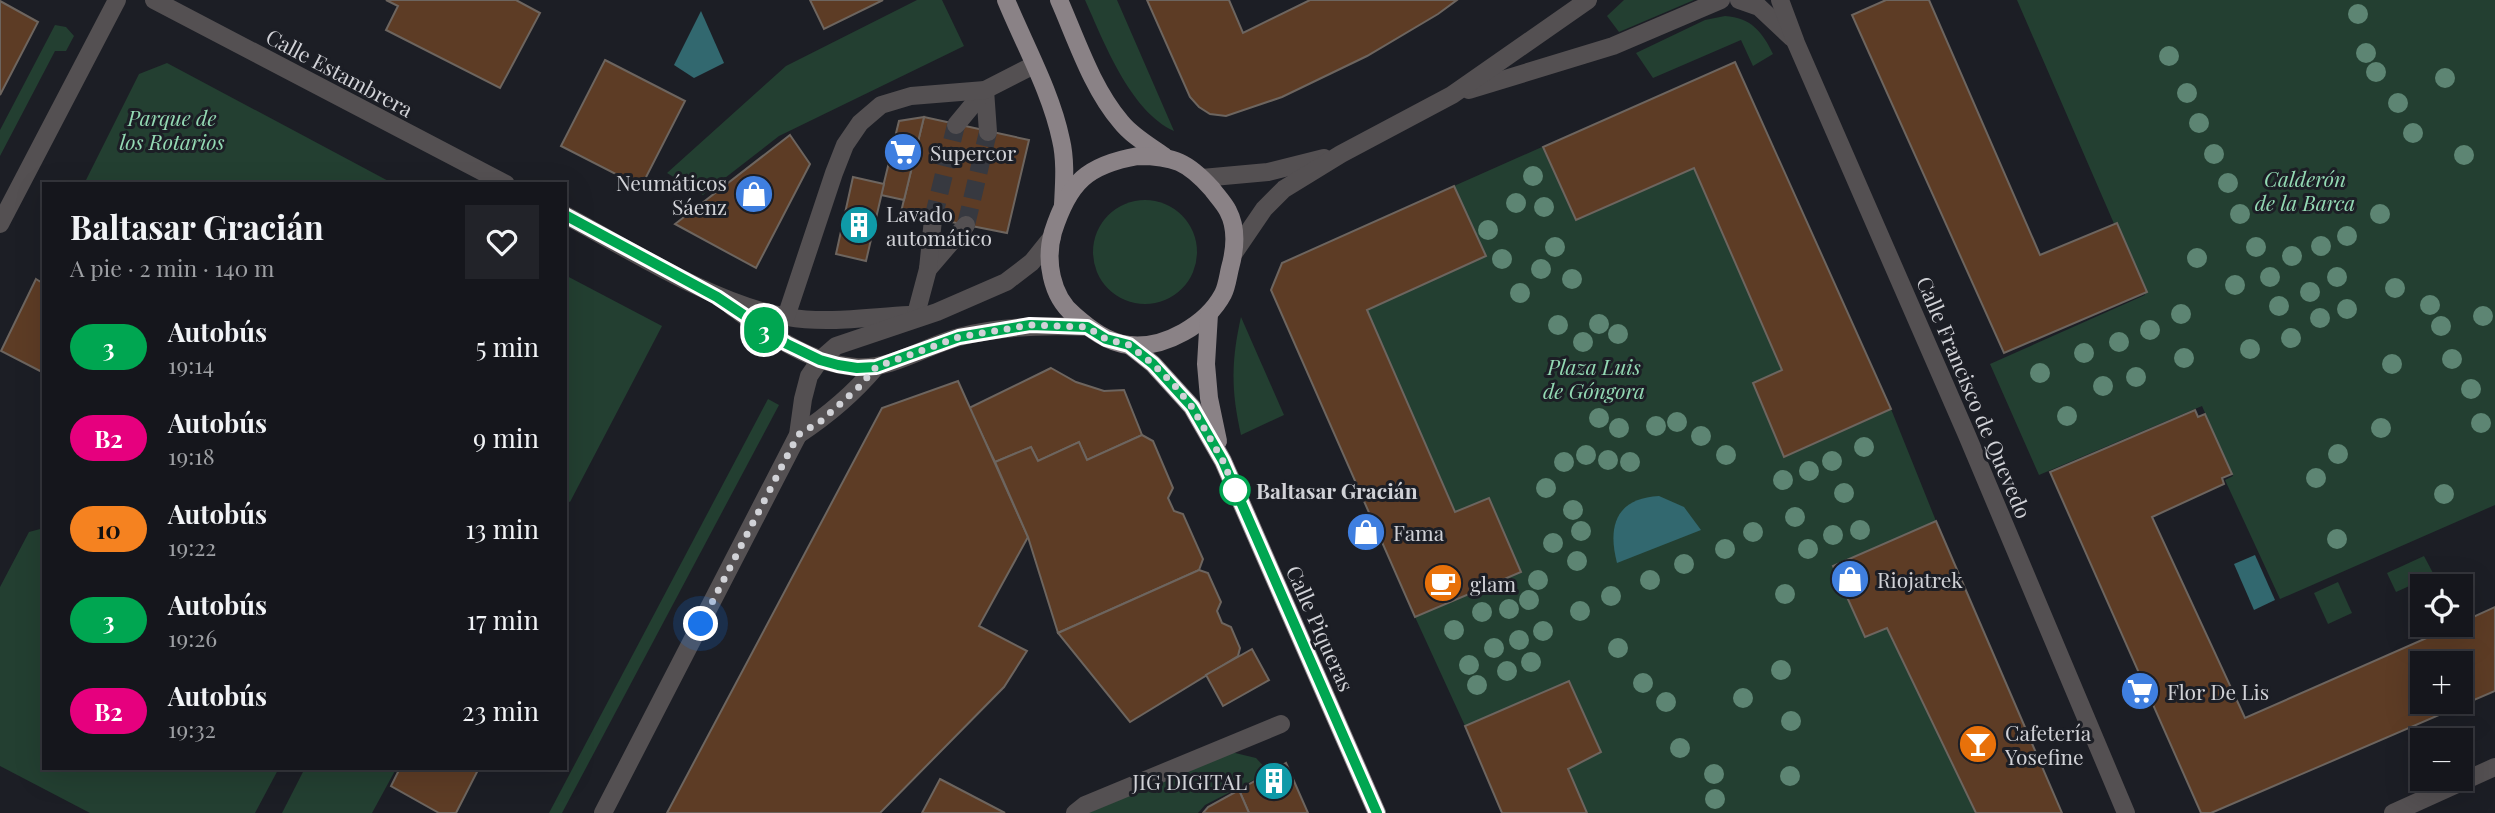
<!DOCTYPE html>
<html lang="es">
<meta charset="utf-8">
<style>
:root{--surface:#15161c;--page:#222329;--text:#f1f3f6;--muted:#9d9fa3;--line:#34353b}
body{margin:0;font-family:"Playfair Display",serif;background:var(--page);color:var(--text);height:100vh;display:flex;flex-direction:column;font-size:26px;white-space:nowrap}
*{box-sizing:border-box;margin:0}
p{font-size:23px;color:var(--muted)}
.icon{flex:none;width:38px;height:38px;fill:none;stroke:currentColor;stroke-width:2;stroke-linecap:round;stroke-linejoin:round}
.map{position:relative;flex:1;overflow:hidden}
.details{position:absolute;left:42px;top:182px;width:525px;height:588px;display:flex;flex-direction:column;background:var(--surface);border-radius:0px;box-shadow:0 7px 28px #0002,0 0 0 2px var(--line)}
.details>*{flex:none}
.badge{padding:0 14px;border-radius:23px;font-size:24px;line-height:46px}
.tools{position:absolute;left:2410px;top:574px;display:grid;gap:14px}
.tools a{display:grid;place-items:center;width:63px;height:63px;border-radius:0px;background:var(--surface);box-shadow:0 7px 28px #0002,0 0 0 2px var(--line);font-size:35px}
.you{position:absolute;width:35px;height:35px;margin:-18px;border:5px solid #fff;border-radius:50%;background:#1a73e8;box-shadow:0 0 0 10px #1a73e833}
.map>.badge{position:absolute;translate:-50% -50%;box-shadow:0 0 0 4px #fff}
.round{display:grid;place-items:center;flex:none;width:74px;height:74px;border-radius:0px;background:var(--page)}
.head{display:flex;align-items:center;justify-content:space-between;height:119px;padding:0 28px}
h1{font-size:33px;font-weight:700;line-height:52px}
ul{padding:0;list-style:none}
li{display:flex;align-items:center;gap:21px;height:91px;padding:0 28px}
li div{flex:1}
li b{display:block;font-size:26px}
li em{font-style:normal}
li .badge{min-width:77px;font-weight:700;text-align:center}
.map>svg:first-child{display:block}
</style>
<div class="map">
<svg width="2495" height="813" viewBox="0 0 2495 813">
<rect width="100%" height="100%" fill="#1c1e25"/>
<!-- green -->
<g fill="#233f31">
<path d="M917,0H942L964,46L779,136L703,195L667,173L786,66Z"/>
<path d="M1085,0H1117L1174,131C1130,111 1104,42 1085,0Z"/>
<path d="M1624,0H1694L1619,32L1607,16Z"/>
<path d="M2017,0H2495V505L2280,599L2225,480L2233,476L2202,406L2039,475L1990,364L2145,295Z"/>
<path d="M1725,16C1751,18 1762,31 1773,54L1753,66L1741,40L1653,78L1636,53L1705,20Z"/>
<path d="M55,25L66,27L74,36L66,51H55L0,156V130Z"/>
<path d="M167,63L394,184H84L139,74Z"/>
<path d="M1542,147L1576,219L1694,168L1782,370L1753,383L1784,457L1891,409L1936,521L1833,566L1865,636L1887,628L1976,813H1587L1568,769L1601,752L1570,681L1465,726L1415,617L1521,572L1489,498L1455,512L1367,310L1486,256L1454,186Z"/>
<circle cx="1145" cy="252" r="52"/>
<path d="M565,275L662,326L570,502L565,500Z"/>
<path d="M1241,317L1284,415L1241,435C1231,391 1231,361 1241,317Z"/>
<path d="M768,399L779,405L562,813H549Z"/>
<path d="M44,528V768H279L255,813H90L0,766V587L29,532Z"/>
<path d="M2424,556L2434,575L2396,592L2387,573Z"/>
<path d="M2338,582L2352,613L2328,624L2314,593Z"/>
<path d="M1231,752L1256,758L1269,772L1205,805L1198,813H1088Z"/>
<path d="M305,768H395L396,769L372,813H282Z"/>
</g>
<!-- water -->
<g fill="#32686f">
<path d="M701,11L724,63L694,78L674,65Z"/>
<path d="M1659,496L1684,507L1701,530L1617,563C1607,525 1617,498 1659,496Z"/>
<path d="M2255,555L2275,600L2254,610L2234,564Z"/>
</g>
<!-- building -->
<g fill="#5d3c25" stroke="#6d655f" stroke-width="2" fill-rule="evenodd">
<path d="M386,0H516L540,13L500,88L386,30L398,6Z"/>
<path d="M810,0H883L824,29Z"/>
<path d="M1147,0H1229L1243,33L1310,0H1457L1438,14L1367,56L1282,97L1226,116L1210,114L1199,107L1190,97Z"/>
<path d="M1886,0H1929L2040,255L2117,223L2147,292L2004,353L1852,15Z"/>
<path d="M0,1L38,22L0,95Z"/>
<path d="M605,60L685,101L641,187L561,146Z"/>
<path d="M1735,62L1891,409L1784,457L1753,383L1782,370L1694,168L1576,220L1543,147Z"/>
<path d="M924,117L1029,140L1007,233L901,212Z"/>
<path d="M924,117L904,200L881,195L899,121Z"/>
<path d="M790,135L810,164L756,268L675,224Z"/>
<path d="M853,177L884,184L866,261L836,254Z"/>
<path d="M1454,186L1486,256L1367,310L1455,512L1489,498L1521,572L1415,617L1271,290L1282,263Z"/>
<path d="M36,279L44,284V373L1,351Z"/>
<path d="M1051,368L1076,382L1104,391L1124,390L1142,435L1087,460L1079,442L1038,461L1031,447L995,462L969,408Z"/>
<path d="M958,381L1028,537L979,626L1027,651L1004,687L880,813H667L882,408Z"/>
<path d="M2195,410L2198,417L2205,414L2232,474L2222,478L2224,484L2152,517L2245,718L2456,625H2460V623L2495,607V691L2211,813H2201L2050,472ZM2422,663H2460V702H2422Z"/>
<path d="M1142,435L1153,441L1173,488L1168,498L1174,511L1183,514L1203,559L1199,570L1058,633L1028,537L995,462L1031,447L1038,461L1079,442L1087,460Z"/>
<path d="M1936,521L2062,813H1976L1887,628L1865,637L1833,566Z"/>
<path d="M1199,570L1208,573L1221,602L1217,611L1222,623L1231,627L1240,648L1238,656L1130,722L1058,633Z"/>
<path d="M1252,649L1269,680L1223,706L1206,675Z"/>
<path d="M1569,681L1601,752L1568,769L1587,813H1502L1465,726Z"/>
<path d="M1286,763L1308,813H1249L1239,790Z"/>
<path d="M400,768H479L456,813H439L391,786Z"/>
<path d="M940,779L1005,813H922Z"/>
<path d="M1239,790L1249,813H1203L1208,807Z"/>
</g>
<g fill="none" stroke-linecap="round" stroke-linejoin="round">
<!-- minor-tunnel -->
<g stroke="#373940" stroke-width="18" stroke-dasharray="18 9" stroke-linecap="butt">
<path d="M933,219L956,125"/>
<path d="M966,225L988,132"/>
</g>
<!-- minor -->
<g stroke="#545052" stroke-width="18">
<path d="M154,0L506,184"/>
<path d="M1739,0L1759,7L1792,38"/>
<path d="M1780,0L1796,43L1966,433L2126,813"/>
<path d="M985,90L988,132"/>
<path d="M1469,90L1613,46L1721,0"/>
<path d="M956,125L985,90"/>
<path d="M1202,178L1268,172L1324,158"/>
<path d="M565,215C632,251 713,304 787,317C827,324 869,317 909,315"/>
<path d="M0,224L117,0"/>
<path d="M1234,253L1264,209L1284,189L1341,154L1452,95L1588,0"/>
<path d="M928,269L966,225"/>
<path d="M732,307C769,333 809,364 856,367C892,370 925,346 959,337C1001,326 1044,325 1087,327"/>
<path d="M916,314L928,269L933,219"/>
<path d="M786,317L834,173L845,145L860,123L881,105L911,96L985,90L1034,65"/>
<path d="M798,435C827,416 854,393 876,367"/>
<path d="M603,813L798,435L803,399L809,376L820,360L836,346L937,312L1006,282L1032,262L1052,237"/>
<path d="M1075,813L1085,805L1281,724"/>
<path d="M2393,813L2495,767"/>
</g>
<!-- major -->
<g stroke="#8a8286" stroke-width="18">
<path d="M1006,0C1025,46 1051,92 1061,140C1066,161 1064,184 1063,205"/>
<path d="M1059,0C1077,41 1092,88 1121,122C1132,136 1150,146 1164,156"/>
<path d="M1138,156C1174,156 1188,162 1212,189C1217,196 1224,203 1228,211C1237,228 1235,250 1230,268C1228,276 1227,286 1223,294C1207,324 1165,349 1129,345C1108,343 1090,329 1074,315C1051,296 1045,260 1053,232C1069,182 1087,165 1138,156Z"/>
<path d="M1209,314L1206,364L1209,398L1218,441"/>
<path d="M1129,345L1153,364L1192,407L1223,461L1377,813"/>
</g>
</g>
<!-- trees -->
<g fill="#5d8573">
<circle cx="2358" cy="14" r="10"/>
<circle cx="2366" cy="53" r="10"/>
<circle cx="2169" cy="56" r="10"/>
<circle cx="2376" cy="72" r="10"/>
<circle cx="2445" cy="78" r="10"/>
<circle cx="2187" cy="93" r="10"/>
<circle cx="2398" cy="103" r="10"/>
<circle cx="2199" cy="123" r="10"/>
<circle cx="2413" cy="133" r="10"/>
<circle cx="2214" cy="154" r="10"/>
<circle cx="2464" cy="155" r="10"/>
<circle cx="1533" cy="176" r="10"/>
<circle cx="2228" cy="183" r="10"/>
<circle cx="1516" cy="203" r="10"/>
<circle cx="1544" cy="207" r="10"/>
<circle cx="2240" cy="214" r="10"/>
<circle cx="2380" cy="214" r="10"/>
<circle cx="1488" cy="230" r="10"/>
<circle cx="2347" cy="236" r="10"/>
<circle cx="2321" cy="246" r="10"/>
<circle cx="1555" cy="247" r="10"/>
<circle cx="2256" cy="247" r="10"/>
<circle cx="2292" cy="256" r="10"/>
<circle cx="2197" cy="258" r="10"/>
<circle cx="1502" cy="259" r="10"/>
<circle cx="1541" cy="269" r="10"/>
<circle cx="2270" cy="277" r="10"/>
<circle cx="2337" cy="277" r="10"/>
<circle cx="1572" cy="279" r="10"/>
<circle cx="2235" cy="285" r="10"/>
<circle cx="2395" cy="288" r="10"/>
<circle cx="2310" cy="292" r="10"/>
<circle cx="1520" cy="293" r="10"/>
<circle cx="2430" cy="305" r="10"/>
<circle cx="2279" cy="306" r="10"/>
<circle cx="2347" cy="309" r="10"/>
<circle cx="2181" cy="314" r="10"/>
<circle cx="2483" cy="316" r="10"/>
<circle cx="2320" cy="318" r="10"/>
<circle cx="1599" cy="324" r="10"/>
<circle cx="1558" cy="325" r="10"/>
<circle cx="2441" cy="326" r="10"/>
<circle cx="2150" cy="330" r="10"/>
<circle cx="1618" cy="334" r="10"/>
<circle cx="2291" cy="338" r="10"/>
<circle cx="1583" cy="342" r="10"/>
<circle cx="2119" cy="342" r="10"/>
<circle cx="2250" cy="349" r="10"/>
<circle cx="2084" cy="353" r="10"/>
<circle cx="2184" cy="358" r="10"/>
<circle cx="2452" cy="359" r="10"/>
<circle cx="2392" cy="364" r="10"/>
<circle cx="2040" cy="373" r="10"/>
<circle cx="2136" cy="377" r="10"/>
<circle cx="2103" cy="386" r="10"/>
<circle cx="2471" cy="389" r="10"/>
<circle cx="2067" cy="416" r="10"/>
<circle cx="1599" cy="418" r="10"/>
<circle cx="1677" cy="422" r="10"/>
<circle cx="2481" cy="423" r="10"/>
<circle cx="1656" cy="426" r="10"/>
<circle cx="1619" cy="428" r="10"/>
<circle cx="2381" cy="428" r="10"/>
<circle cx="1701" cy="436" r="10"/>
<circle cx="1864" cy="447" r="10"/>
<circle cx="2338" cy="454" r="10"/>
<circle cx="1586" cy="455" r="10"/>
<circle cx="1726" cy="455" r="10"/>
<circle cx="1608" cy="460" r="10"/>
<circle cx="1832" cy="461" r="10"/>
<circle cx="1564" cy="462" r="10"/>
<circle cx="1630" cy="462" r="10"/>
<circle cx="1809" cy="471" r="10"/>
<circle cx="2316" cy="478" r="10"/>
<circle cx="1783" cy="480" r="10"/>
<circle cx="1546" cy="488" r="10"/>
<circle cx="1844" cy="493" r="10"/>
<circle cx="2444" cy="494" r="10"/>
<circle cx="1573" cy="510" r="10"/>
<circle cx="1795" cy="517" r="10"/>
<circle cx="1860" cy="530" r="10"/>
<circle cx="1581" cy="531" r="10"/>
<circle cx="1753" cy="532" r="10"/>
<circle cx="1833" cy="535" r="10"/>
<circle cx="2337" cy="539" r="10"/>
<circle cx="1553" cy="543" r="10"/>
<circle cx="1725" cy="549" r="10"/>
<circle cx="1808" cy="549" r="10"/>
<circle cx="1577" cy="561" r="10"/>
<circle cx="1684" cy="564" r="10"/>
<circle cx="1538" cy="580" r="10"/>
<circle cx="1650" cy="580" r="10"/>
<circle cx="1785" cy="594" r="10"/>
<circle cx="1611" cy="596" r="10"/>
<circle cx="1529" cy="600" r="10"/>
<circle cx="1509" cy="609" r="10"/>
<circle cx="1580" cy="611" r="10"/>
<circle cx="1482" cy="612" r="10"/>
<circle cx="1454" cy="630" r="10"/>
<circle cx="1543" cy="631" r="10"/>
<circle cx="1519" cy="640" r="10"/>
<circle cx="1494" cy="648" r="10"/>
<circle cx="1618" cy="648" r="10"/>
<circle cx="1531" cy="662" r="10"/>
<circle cx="1469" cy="665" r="10"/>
<circle cx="1781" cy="670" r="10"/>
<circle cx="1507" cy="671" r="10"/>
<circle cx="1643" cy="683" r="10"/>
<circle cx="1477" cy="685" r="10"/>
<circle cx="1743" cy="698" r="10"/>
<circle cx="1666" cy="702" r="10"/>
<circle cx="1791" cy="721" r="10"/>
<circle cx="1680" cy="748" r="10"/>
<circle cx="1714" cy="774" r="10"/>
<circle cx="1790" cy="776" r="10"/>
<circle cx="1715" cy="799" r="10"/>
</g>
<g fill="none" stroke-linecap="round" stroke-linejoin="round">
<!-- line casing -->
<g stroke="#fff" stroke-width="16">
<path id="line" d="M565,215L717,297L787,344L820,360L838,365L857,368L876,367L959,337L1030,325L1087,327L1106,339L1129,345L1153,364L1192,407L1223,461L1377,813"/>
</g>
<!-- line -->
<use href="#line" stroke="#00a651" stroke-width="10"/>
<!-- walk -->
<path stroke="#d1d2d7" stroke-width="7" stroke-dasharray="0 12.6" d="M701,624L798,435L821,421L859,387L876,367L959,337L1030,325L1087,327L1106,339L1129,345L1153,364L1175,386L1192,407L1223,461L1235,490"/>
</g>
<!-- icons -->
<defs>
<g id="supermarket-disc" transform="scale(2.0125)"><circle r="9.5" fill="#3f7fe0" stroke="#1c1e25"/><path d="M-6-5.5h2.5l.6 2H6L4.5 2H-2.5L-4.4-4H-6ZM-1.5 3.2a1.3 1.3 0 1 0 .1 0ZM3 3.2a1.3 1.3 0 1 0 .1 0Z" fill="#fff"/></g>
<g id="shop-disc" transform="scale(2.0125)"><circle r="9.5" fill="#3f7fe0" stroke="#1c1e25"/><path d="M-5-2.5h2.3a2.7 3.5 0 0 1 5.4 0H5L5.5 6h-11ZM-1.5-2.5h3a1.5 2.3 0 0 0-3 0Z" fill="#fff"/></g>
<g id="building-disc" transform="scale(2.0125)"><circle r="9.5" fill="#0f9aa8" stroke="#1c1e25"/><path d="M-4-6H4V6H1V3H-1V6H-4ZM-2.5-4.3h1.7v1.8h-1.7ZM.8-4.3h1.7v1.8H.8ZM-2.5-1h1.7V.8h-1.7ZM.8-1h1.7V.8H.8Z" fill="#fff"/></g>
<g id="cafe-disc" transform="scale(2.0125)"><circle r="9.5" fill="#e8710a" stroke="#1c1e25"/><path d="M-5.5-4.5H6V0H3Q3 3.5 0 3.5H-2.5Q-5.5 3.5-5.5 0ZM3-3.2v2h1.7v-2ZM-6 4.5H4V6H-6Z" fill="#fff"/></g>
<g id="bar-disc" transform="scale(2.0125)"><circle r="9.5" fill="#e8710a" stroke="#1c1e25"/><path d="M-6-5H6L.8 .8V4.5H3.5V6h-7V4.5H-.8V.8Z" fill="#fff"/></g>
</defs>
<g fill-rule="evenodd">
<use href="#supermarket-disc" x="903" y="152"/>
<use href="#shop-disc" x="754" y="194"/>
<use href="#building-disc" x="859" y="225"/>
<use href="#shop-disc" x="1366" y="532"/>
<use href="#shop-disc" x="1850" y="579"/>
<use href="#cafe-disc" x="1443" y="583"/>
<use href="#supermarket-disc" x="2140" y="691"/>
<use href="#bar-disc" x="1978" y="744"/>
<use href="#building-disc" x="1274" y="781"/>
</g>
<!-- markers -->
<circle fill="#fff" stroke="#00a651" stroke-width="3.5" cx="1235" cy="490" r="14"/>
<g text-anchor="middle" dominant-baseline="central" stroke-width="6" stroke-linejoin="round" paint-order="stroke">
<!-- street labels -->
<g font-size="21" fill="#d1d2d7" stroke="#1c1e25">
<text transform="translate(340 72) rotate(28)">Calle Estambrera</text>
<text transform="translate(1975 397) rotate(67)">Calle Francisco de Quevedo</text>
<text transform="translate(1321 628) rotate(66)">Calle Piqueras</text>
</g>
<!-- park labels -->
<g font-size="21" font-style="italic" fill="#93d9b3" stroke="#1c1e25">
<text x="172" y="117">Parque de<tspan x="172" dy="24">los Rotarios</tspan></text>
<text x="2305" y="178">Calderón<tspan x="2305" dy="24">de la Barca</tspan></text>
<text x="1594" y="366">Plaza Luis<tspan x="1594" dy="24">de Góngora</tspan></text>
</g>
<!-- poi labels -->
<g font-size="21" fill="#d1d2d7" stroke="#1c1e25" text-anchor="start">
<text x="930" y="152">Supercor</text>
<text x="727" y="182" text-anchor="end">Neumáticos<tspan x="727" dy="24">Sáenz</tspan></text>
<text x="886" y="213">Lavado<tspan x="886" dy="24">automático</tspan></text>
<text x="1393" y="532">Fama</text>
<text x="1877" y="579">Riojatrek</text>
<text x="1470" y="583">glam</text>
<text x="2167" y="691">Flor De Lis</text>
<text x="2005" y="732">Cafetería<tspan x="2005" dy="24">Yosefine</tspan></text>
<text x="1247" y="781" text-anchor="end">JIG DIGITAL</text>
</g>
<!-- stop labels -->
<g font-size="21" font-weight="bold" fill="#d1d2d7" stroke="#1c1e25" text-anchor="start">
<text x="1256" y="490">Baltasar Gracián</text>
</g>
</g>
</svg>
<div class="tools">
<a><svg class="icon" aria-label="locate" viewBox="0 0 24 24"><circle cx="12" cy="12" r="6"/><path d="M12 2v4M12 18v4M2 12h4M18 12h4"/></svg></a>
<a>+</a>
<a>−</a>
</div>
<div class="you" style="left:701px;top:624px"></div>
<b class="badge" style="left:764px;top:330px;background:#00a651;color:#fff">3</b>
<section class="details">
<div class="head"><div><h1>Baltasar Gracián</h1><p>A pie · 2 min · 140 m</p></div><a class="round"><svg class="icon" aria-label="heart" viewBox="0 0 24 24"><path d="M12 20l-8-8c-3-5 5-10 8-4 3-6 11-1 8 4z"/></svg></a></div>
<ul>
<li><span class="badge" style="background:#00a651;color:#fff">3</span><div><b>Autobús</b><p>19:14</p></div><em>5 min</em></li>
<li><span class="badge" style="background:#e6007e;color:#fff">B2</span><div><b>Autobús</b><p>19:18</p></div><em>9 min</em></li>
<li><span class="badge" style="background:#f58220;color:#111">10</span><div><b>Autobús</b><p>19:22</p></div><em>13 min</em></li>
<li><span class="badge" style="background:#00a651;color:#fff">3</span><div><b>Autobús</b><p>19:26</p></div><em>17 min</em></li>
<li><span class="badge" style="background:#e6007e;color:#fff">B2</span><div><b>Autobús</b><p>19:32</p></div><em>23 min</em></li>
</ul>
</section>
</div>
